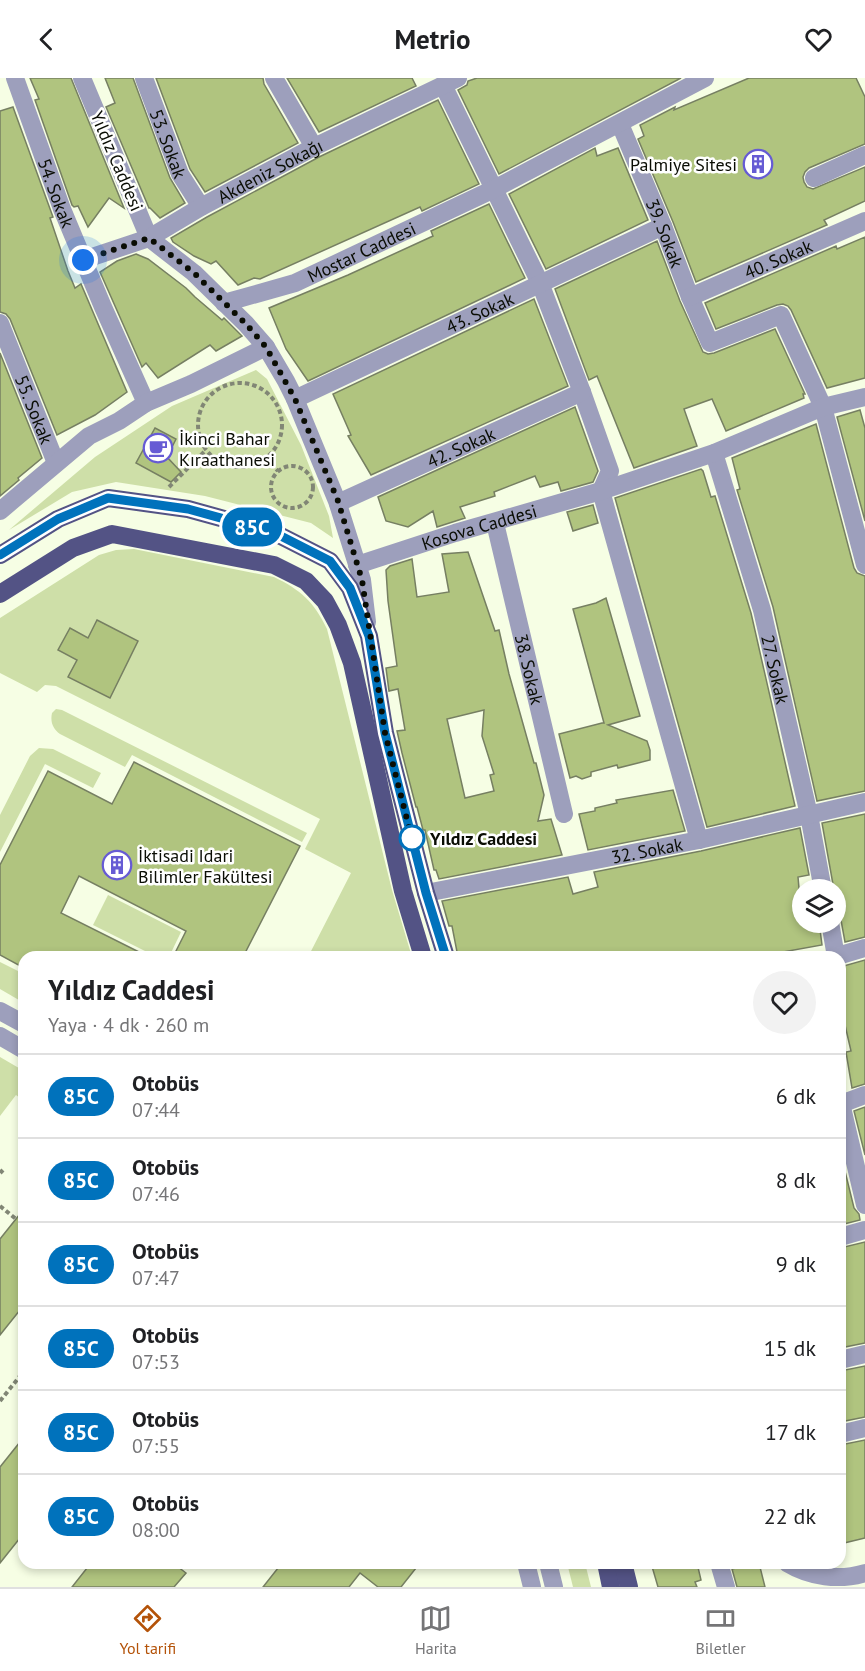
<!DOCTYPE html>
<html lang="tr">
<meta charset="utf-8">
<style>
:root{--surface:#fff;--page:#f2f2f2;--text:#202124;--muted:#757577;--line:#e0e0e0;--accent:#b45309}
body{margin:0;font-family:"PT Sans",sans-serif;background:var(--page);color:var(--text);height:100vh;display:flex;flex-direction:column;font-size:22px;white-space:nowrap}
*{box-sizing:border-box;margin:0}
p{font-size:20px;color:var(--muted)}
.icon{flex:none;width:33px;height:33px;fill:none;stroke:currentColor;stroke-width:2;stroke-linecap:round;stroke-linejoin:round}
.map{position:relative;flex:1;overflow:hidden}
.details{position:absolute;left:18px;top:873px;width:828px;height:618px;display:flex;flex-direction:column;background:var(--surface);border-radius:18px;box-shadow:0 3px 9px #0003}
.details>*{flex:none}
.badge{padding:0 12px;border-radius:20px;font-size:21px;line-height:39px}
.controls{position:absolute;left:792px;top:801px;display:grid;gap:12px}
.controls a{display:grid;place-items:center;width:54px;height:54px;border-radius:50%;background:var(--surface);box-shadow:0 3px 9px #0003;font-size:30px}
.you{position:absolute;width:30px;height:30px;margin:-15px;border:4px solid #fff;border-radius:50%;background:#1a73e8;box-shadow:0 0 0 9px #1a73e833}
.map>.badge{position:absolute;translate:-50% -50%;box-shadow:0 0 0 3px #fff}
.round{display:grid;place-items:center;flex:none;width:63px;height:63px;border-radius:32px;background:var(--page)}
.head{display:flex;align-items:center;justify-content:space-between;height:102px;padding:0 30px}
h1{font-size:28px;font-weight:600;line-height:45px}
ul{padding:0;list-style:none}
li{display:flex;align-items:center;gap:18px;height:84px;padding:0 30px;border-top:2px solid var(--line)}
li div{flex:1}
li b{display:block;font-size:22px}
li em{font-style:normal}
li .badge{min-width:66px;font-weight:700;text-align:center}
header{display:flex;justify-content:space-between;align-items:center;height:78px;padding:0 30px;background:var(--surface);font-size:27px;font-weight:600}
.tabs{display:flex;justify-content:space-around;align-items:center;height:84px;border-top:2px solid var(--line);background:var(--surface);font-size:16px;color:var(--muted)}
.tabs a{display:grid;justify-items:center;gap:3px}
.tabs .current{color:var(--accent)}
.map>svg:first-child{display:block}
</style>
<header><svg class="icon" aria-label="back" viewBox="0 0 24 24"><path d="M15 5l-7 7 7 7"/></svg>Metrio<svg class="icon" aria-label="heart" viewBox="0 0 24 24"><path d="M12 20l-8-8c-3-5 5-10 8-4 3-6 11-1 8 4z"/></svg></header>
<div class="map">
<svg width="865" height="1509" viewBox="0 0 865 1509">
<rect width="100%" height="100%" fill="#f6fee4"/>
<!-- green -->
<g fill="#cedfa8">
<path d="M256,292L267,301L301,367L329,438L333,460L311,445L205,418L116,404L72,414L9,452L95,379L172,328Z"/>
<path d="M134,471L274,499C301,512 314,524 327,551L392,812L412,879H308L351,795L305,771L320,741L56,608L45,607L37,614L0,595V540L99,477L116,472Z"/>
<path d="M56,631L62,632L307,755L302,764L132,677L125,689L60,656C53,651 50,644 52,635Z"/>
<path d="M39,670L53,671L101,695L93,710L45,686L0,774V737L30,678Z"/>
<path d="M108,817L181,854L169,879H157L93,847Z"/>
<path d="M0,884L24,896V925L0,911Z"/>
<path d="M0,979L24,993V1023L16,1017L0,1038Z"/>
<path d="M567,1485H585L591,1509H573Z"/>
</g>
<!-- building -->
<g fill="#b0c47f" stroke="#767f62" stroke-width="1.5" fill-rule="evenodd">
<path d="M30,0H71L124,130L109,120L88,149L78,128L74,129L72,127L35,22L39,21Z"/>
<path d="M105,0H133L170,100L185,125L160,140L150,130H149L106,29L115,25Z"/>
<path d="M156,0H263L264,6L298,65L205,114L190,91Z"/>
<path d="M287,0H412L416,8L319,54Z"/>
<path d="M477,0H681L499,96L458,12L467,7L468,3Z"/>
<path d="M749,0H856L865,19V66L809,90L805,94L803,99L804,104L807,109L813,111L865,89V123L824,142L827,147L696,204L673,144L638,61L644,58L640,47L675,29L674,32Z"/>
<path d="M438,22L479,106L422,133L420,129L260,201L254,200L238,207L216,183L211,186L194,178L173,164L171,160L207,139L319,79Z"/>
<path d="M13,29L53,139L50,140L68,193L75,210L81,206L127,314L95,337L57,357L10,241L6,236L0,234V33Z"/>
<path d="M595,70L597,78L618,70L648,142L546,191L509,116Z"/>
<path d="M489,126L525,200L308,303L286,271L269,230L348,197L433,158L431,153Z"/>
<path d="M865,159V300L827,310L791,232L788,228L783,226L777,227L716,251L705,225L836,168L837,171Z"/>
<path d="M657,163L680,223L703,274L708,276L714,275L775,251L805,316H803L804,320L726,353L712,321L684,331L697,368L634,390L597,298L589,302L555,211Z"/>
<path d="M136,176L148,181L186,210L195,219L222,242L224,240L242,258L216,273L210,267L158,300L146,285L142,289L100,194L117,183Z"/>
<path d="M534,221L568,308L371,397L348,358L351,357L333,316Z"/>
<path d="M0,275L42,380L18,400L19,402L0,418Z"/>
<path d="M575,329L598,393L593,404L561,413L558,404L540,409L535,398L494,414L495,418L460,429L465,440L437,449L433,433L408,449L386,443L378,419Z"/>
<path d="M860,332L865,350V443L837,339Z"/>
<path d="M816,346L854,490L857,495L865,498V713L817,723L773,529L737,412L740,411L732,380Z"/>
<path d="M155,350L176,361L167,379L181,394L171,404L136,385Z"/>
<path d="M701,391L703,393L711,419L715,418L751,535L795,728L707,749L615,420Z"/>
<path d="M593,427L598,445L573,453L567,434Z"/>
<path d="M468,474L495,553L499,552L509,596L534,685H536L544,717L538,743L551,741L562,777L439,801L436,792H434L425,752H423L417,729H416L402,675L397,653L405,652L398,611L389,613L386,590L397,588L388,523L386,492L390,488L412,481L417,519L449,514L442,476ZM484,632L482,658L494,696L490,697L494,713L465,720L447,641Z"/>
<path d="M606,520L640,638L608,647L647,663L650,672V682L618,690L617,687L591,694V698L582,701L576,698L570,700L559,656L602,645H604L573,531L596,525Z"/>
<path d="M97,542L138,563L110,620L68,599L77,582L58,572L70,550L88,560Z"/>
<path d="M134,684L300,768L243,879H173L186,853L79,798L61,835L149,879H24V890L0,877V787L48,693L112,726Z"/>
<path d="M673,712L685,753L588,772L579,736L595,733V730L617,725L616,722Z"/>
<path d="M865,736V859L845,864L841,842L836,834V812H834L822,745Z"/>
<path d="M800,750L809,797L798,799L802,844H819L822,867L755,879H458L452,848H449L442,823L568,799L573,816L598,809L594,794L701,773Z"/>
<path d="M865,882V1006L852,1010L846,974L851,973L845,947L840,945V889Z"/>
<path d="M865,1029V1077L854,1033Z"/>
<path d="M840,1085H843L854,1130L859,1136L860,1142L840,1147Z"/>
<path d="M24,1131V1227L0,1257V1161Z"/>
<path d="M865,1164V1265L840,1270V1170Z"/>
<path d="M865,1288V1339L840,1344V1293Z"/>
<path d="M24,1359V1455L0,1485V1389Z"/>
<path d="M865,1362V1460L840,1466V1367Z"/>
<path d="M91,1485H173L186,1495L174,1509H72Z"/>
<path d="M282,1485H420L401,1509H378L360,1495L349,1509H263Z"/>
<path d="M651,1485H697L701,1502L695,1504L697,1509H658Z"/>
<path d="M755,1485H759L765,1509H737L732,1491Z"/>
</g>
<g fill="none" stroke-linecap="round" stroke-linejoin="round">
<!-- path -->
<g stroke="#818675" stroke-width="4" stroke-dasharray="4.5 3" stroke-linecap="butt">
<circle cx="240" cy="347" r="42"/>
<path d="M266,380L278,393"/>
<circle cx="292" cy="409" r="21"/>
<path d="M169,409L206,372"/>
<path d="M0,1092L3,1095"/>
<path d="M0,1128L16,1141"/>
<path d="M0,1323L24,1293"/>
</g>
<!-- minor -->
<g stroke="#9d9fbc" stroke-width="18">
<path id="s1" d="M15,0L62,131L103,229L146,325"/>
<path d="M82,0L149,160L194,195L246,246L266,269L286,303L295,321L337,423L362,502L367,544"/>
<path id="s2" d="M144,0L180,96L201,129"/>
<path d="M274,0L314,69"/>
<path d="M443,7L540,205L582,314L610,393L601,413L699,762"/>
<path id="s3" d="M620,46L663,148L690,219L710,265L781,237L823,329L865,487"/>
<path d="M814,100L865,77"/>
<path id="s4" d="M83,182L149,160L201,129L314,69L458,0"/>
<path id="s5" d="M690,219L865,143"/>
<path id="s6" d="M224,225L295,205L494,111L705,0"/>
<path id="s7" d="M0,245L56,385"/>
<path id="s8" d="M295,321L663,148"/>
<path id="s9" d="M714,375L762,532L809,737L823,812"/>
<path id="s10" d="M338,425L582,314"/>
<path d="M0,433L89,358L119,343L146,325L191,306L266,269"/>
<path id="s11" d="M495,445L564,736"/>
<path id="s12" d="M357,487L455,455L601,413L714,375L823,329L865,319"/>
<path id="s13" d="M426,815L699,762L865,724"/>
<path d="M830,844L836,879"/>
<path d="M834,879L865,870"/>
<path d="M0,933L24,946"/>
<path d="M0,958L24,972"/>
<path d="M840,1021L865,1127"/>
<path d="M841,1026L865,1017"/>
<path d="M840,1159L865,1152"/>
<path d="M840,1282L865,1276"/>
<path d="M840,1356L865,1350"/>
<path d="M526,1485L532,1509"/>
<path d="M548,1485L554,1509"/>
<path d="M719,1485L726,1509"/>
<path d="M787,1485C810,1499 839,1503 865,1495"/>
</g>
<!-- major -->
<g stroke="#535385" stroke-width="18">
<path d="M0,477L58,441L108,420L188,431L275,455L330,483L350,510L369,558L385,655L426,815L446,879"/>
<path d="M0,516L73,470L112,456L274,487L306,503L325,523L338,547L352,585L403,813L423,879"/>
<path d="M606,1485L611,1509"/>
<path d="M623,1485L629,1509"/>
</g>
</g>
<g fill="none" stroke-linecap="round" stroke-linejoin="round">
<!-- line casing -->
<g stroke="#fff" stroke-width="14">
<path id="line" d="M0,477L58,441L108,420L188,431L275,455L330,483L350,510L369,558L385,655L426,815L446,879"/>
</g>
<!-- line -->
<use href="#line" stroke="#0072bc" stroke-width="9"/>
<!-- walk -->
<path stroke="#0a0d04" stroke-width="6" stroke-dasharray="0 10.8" d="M83,182L149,160L194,195L246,246L266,269L295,321L338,423L362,502L385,655L414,769L412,760"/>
</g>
<!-- icons -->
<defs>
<g id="building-ring" transform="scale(1.5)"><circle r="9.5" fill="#fff" stroke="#665bd4" stroke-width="1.5"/><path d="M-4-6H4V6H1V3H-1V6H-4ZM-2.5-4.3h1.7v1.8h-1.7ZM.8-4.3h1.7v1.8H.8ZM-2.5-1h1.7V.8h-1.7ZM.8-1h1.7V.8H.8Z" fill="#665bd4"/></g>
<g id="cafe-ring" transform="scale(1.5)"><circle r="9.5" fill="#fff" stroke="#665bd4" stroke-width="1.5"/><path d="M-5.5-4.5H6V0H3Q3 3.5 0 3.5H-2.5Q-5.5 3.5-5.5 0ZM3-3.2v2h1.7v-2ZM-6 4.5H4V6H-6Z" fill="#665bd4"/></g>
</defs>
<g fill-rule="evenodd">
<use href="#building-ring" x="758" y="86"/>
<use href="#cafe-ring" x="158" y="370"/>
<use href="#building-ring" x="117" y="787"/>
</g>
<!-- markers -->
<circle fill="#fff" stroke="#0072bc" stroke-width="3" cx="412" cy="760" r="12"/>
<g text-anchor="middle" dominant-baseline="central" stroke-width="5" stroke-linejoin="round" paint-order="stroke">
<!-- street labels -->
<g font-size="18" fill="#0a0d04" stroke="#fff">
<text stroke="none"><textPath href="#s2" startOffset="70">53. Sokak</textPath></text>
<text transform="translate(117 83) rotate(67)">Yıldız Caddesi</text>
<text stroke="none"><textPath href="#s4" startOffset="208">Akdeniz Sokağı</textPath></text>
<text stroke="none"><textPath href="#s1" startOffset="122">54. Sokak</textPath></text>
<text stroke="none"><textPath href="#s3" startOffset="118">39. Sokak</textPath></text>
<text stroke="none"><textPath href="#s6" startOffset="147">Mostar Caddesi</textPath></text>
<text stroke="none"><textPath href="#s5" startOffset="96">40. Sokak</textPath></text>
<text stroke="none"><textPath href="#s8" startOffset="204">43. Sokak</textPath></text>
<text stroke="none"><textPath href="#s7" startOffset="93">55. Sokak</textPath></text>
<text stroke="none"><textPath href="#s10" startOffset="135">42. Sokak</textPath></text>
<text stroke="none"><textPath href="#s12" startOffset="128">Kosova Caddesi</textPath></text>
<text stroke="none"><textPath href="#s11" startOffset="150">38. Sokak</textPath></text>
<text stroke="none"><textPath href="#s9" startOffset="225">27. Sokak</textPath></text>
<text stroke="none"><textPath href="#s13" startOffset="225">32. Sokak</textPath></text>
</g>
<!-- poi labels -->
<g font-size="18" fill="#0a0d04" stroke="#fff" text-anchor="start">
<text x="737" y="86" text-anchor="end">Palmiye Sitesi</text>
<text x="179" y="360">İkinci Bahar<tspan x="179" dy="21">Kıraathanesi</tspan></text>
<text x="138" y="777">İktisadi Idari<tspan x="138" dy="21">Bilimler Fakültesi</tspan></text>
</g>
<!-- stop labels -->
<g font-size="18" font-weight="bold" fill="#0a0d04" stroke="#fff" text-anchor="start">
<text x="430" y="760">Yıldız Caddesi</text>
</g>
</g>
</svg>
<div class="controls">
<a><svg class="icon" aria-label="layers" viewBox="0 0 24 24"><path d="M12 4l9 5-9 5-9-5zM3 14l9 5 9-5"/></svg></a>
</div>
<div class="you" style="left:83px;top:182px"></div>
<b class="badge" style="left:252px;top:449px;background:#0072bc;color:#fff">85C</b>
<section class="details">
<div class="head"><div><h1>Yıldız Caddesi</h1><p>Yaya · 4 dk · 260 m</p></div><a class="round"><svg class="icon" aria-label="heart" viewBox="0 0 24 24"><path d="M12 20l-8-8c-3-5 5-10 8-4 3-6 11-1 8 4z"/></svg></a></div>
<ul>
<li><span class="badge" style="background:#0072bc;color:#fff">85C</span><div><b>Otobüs</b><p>07:44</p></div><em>6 dk</em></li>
<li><span class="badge" style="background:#0072bc;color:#fff">85C</span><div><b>Otobüs</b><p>07:46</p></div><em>8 dk</em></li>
<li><span class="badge" style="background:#0072bc;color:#fff">85C</span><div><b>Otobüs</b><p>07:47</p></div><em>9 dk</em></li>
<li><span class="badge" style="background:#0072bc;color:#fff">85C</span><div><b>Otobüs</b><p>07:53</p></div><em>15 dk</em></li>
<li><span class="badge" style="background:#0072bc;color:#fff">85C</span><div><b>Otobüs</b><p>07:55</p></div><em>17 dk</em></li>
<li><span class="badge" style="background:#0072bc;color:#fff">85C</span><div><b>Otobüs</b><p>08:00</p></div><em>22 dk</em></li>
</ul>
</section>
</div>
<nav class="tabs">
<a class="current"><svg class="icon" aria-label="directions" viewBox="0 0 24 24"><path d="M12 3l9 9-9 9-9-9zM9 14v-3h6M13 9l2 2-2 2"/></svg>Yol tarifi</a>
<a><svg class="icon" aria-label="map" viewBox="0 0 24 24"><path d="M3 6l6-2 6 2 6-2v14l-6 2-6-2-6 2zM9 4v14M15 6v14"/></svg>Harita</a>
<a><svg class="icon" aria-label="tickets" viewBox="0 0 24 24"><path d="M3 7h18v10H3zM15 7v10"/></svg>Biletler</a>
</nav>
